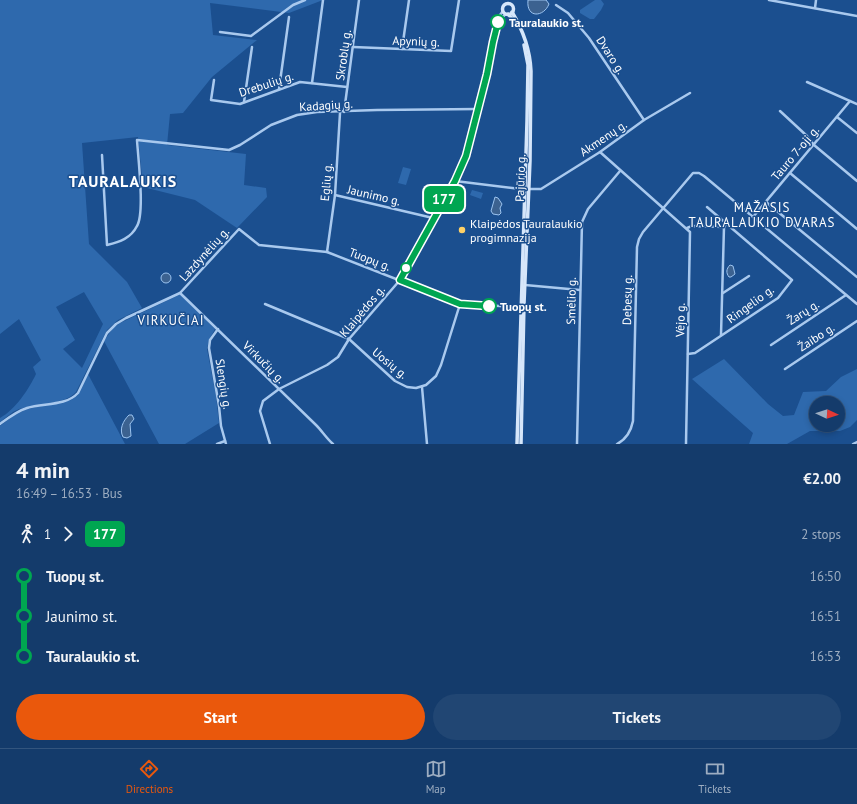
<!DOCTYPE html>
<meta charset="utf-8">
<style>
:root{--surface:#143b6b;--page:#214673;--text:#f1f3f6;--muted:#9dadc1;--line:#33557e;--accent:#ea580c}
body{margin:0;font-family:"PT Sans",sans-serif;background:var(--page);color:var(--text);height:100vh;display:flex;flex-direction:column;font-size:15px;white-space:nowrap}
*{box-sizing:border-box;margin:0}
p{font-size:13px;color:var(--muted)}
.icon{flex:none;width:22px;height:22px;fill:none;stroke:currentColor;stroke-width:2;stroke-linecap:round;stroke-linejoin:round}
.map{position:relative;height:444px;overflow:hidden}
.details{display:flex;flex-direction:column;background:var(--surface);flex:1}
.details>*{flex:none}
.badge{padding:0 8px;border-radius:6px;font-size:14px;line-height:26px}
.needle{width:26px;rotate:94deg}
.fabs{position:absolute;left:809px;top:396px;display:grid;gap:8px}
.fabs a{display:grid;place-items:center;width:36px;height:36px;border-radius:50%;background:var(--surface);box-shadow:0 2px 6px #0003,0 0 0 1px var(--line);font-size:20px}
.map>.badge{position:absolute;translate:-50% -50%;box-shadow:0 0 0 2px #fff}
.legs{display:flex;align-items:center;gap:6px;height:44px;padding:0 16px;font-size:13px}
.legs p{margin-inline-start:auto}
.overview{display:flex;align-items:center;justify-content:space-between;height:68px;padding:0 16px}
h1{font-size:22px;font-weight:700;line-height:30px}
.action{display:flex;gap:8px;margin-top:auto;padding:8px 16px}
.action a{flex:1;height:46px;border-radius:24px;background:var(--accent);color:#fff;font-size:16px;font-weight:700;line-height:46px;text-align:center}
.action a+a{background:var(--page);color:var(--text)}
ul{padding:0 16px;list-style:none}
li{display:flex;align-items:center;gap:14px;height:40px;font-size:15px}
li i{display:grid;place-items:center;width:6px;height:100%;margin:0 5px;background:currentColor}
li i::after{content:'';width:10px;height:10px;margin:-5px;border:3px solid;border-radius:50%;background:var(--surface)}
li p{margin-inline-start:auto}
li:first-child i{background:linear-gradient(#0000 50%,currentColor 0)}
li:last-child i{background:linear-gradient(currentColor 50%,#0000 0)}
.menu{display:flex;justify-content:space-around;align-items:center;height:56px;border-top:1px solid var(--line);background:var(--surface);font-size:11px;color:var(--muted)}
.menu a{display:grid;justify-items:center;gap:2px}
.menu .selected{color:var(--accent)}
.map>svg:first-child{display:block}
</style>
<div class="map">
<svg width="857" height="444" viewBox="0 0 857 444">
<rect width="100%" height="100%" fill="#1b4f8f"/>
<!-- green -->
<g fill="#2e69ad" fill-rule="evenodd">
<path d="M0,0H323L289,13L210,3L213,35L257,40L212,77L183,113L170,114L167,145L246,154L244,185L266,188L267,197L237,228L195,200L143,187L138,137L82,143L89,244L127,282L142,308L118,320L107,330L76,392C66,404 34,405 19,409L13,412L0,422V418C15,410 29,389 36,374L33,367L41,360L19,319L0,334ZM84,292L103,324L82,368L63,349L75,340L56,307Z"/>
<path d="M595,0H601L604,4L601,10L594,19H590L580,13V10Z"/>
<path d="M403,167L411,169L406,185L398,183Z"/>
<path d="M472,190L483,193L481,199L470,195Z"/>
<path d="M179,295H181L215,329L209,340L207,349L216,396L219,423L185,444H159L104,341L113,328L120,323Z"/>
<path d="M724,359L768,404L783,416L794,415L803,392L826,391L841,377L857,369V420L850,427L840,431H810L787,444H749L753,433L692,379ZM816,403H838V425H816Z"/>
<path d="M88,374L125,444H0V426L13,416L27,409L71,400L78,395Z"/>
</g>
<!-- water -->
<g fill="#3c6290" stroke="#9cc4f0">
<path d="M528,0H546L549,4C544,17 526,19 528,0Z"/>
<path d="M495,197L498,198L502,204L500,208L501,213L499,215L493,214L491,211Z"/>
<path d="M730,265L733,266L735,274L731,277H729C726,273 726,269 730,265Z"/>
<circle cx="166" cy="278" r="5"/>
<path d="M129,415H132L134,419L130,424L131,436L127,438L123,437C119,429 123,421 129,415Z"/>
</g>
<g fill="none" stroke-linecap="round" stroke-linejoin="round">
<!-- minor -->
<g stroke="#a9c9ee" stroke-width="2.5">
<path d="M769,0L857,16"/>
<path d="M556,5L568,13L589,38L644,120"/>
<path d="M815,8L816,0"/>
<path d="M500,19L506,14"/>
<path d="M220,32L251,36L293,5L305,0"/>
<path d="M353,47L451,51L459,0"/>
<path d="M402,49L409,0"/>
<path d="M214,80L211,100L240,104L300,82L347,87"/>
<path d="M807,82L857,104"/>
<path d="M312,83L323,0"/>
<path d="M279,89L289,17"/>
<path d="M244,102L252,47"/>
<path d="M780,111L807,136L814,145L857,181"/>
<path d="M344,112L359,0"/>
<path d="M837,117L857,133"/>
<path d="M600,152L690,232L686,444"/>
<path d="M102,155L107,245C120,242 131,238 137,226C145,213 138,157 137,140L229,150L240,145L271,125L297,115L317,112L377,110L478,109"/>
<path d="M790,173L857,229"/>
<path d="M455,181L521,189H541L600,152L644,120L690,93"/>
<path d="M335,195L433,218"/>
<path d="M766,202L857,277"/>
<path d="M753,217L850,101"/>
<path d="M687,228L692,226L724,227L727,223"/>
<path d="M327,252L335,195L340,113"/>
<path d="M525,285L580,290"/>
<path d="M180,293L316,425C322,431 327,439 333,444"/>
<path d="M723,293L749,276"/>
<path d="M265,304L349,339L395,381L407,387L416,388L426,385L436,376L441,365L460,304"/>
<path d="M218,329L210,340L209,348L219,406L221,426L226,444"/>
<path d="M721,335L724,227"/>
<path d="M771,345L846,295"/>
<path d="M688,354L695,353L778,298L792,280L707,207"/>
<path d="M785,369L857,321"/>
<path d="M422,387L427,444"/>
<path d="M0,424C8,418 17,411 27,408C44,403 66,406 78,393L107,333L116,324L126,318L180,293L239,229L259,245L327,252L460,304L520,307"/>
<path d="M217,444L225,441"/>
<path d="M270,444L260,411L263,401L279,389L327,365L338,357L349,339L400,280L455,181L465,156L487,74L495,31L500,15L503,11"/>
<path d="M577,444L582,222L588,209L620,171"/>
<path d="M617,444C627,439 631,431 633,421L637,247L639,239L643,232L693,173H699L704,176L857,304"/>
<path d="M853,444L857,442"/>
</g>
<!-- secondary -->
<g stroke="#d6e6fa" stroke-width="3.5">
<circle cx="508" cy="9" r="5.5"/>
<path d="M512,12C523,30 530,50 531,71L530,161L524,304L521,444"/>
<path d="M508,14L517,24"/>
<path d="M517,444L527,121L528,65L524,45"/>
</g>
</g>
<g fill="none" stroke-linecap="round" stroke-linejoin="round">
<!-- line-1 casing -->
<g stroke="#fff" stroke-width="9">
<path id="line-1" d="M489,306L460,304L400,280L455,181L466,156L487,74L493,42L498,22"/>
</g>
<!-- line-1 -->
<use href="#line-1" stroke="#00a651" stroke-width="6"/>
</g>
<!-- markers -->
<g fill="#fff" stroke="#00a651" stroke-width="2">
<circle cx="498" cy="22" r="7"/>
<circle cx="406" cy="268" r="5"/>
<circle cx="489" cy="306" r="7"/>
</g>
<circle fill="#ffd166" stroke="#1b4f8f" stroke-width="1.5" cx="462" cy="230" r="4"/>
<g text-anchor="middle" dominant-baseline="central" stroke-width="3" stroke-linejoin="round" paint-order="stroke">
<!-- stop labels -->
<g font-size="12" font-weight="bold" fill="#fff" stroke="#1b4f8f" text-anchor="start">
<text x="509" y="22">Tauralaukio st.</text>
<text x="500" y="306">Tuopų st.</text>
</g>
<!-- street labels -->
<g font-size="12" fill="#fff" stroke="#1b4f8f">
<text transform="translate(416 41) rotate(2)">Apynių g.</text>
<text transform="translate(343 55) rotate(-82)">Skroblų g.</text>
<text transform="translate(611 55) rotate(57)">Dvaro g.</text>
<text transform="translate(266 84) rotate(-18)">Drebulių g.</text>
<text transform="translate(326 105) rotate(-4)">Kadagių g.</text>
<text transform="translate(603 138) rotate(-34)">Akmenų g.</text>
<text transform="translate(795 153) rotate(-50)">Tauro 7-oji g.</text>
<text transform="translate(520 178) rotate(-88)">Pajūrio g.</text>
<text transform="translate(326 182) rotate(-85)">Eglių g.</text>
<text transform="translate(374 195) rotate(13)">Jaunimo g.</text>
<text transform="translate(204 254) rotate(-48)">Lazdynėlių g.</text>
<text transform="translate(370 259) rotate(21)">Tuopų g.</text>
<text transform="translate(627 300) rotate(-89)">Debesų g.</text>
<text transform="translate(571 301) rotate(-89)">Smėlio g.</text>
<text transform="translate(750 304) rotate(-36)">Ringelio g.</text>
<text transform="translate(362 311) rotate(-50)">Klaipėdos g.</text>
<text transform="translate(803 312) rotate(-33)">Žarų g.</text>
<text transform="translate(680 320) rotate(-89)">Vėjo g.</text>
<text transform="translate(816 337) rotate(-33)">Žaibo g.</text>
<text transform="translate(264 362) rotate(45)">Virkučių g.</text>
<text transform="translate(390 363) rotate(39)">Uosių g.</text>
<text transform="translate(224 384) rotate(81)">Slengių g.</text>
</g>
<!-- poi labels -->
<g font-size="12" fill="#fff" stroke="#1b4f8f" text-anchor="start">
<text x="470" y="223">Klaipėdos Tauralaukio<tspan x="470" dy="14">progimnazija</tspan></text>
</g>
<!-- neighbourhood labels -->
<g font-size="13" letter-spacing="1" fill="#fff" stroke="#1b4f8f">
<text x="762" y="207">MAŽASIS<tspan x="762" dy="15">TAURALAUKIO DVARAS</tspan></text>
<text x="171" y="320">VIRKUČIAI</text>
</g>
<!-- district labels -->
<g font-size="16" font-weight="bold" letter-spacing="1" fill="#fff" stroke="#1b4f8f">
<text x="123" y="181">TAURALAUKIS</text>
</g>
</g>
</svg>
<div class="fabs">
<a><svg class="needle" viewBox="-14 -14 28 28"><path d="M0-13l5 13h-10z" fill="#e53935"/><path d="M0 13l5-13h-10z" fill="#9dadc1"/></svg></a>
</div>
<b class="badge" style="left:444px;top:199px;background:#00a651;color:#fff">177</b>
</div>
<section class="details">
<div class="overview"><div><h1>4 min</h1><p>16:49 – 16:53 · Bus</p></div><b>€2.00</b></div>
<div class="legs"><svg class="icon" aria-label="walk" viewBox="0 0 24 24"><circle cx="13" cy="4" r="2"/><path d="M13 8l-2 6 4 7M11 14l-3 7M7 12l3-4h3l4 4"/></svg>1<svg class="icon" aria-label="forward" viewBox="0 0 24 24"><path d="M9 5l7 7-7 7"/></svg><b class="badge" style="background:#00a651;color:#fff">177</b><p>2 stops</p></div>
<ul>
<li><i style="color:#00a651"></i><b>Tuopų st.</b><p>16:50</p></li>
<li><i style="color:#00a651"></i><span>Jaunimo st.</span><p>16:51</p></li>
<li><i style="color:#00a651"></i><b>Tauralaukio st.</b><p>16:53</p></li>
</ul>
<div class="action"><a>Start</a><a>Tickets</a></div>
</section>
<nav class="menu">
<a class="selected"><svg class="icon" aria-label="directions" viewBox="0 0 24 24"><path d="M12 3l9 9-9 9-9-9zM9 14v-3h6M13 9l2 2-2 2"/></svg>Directions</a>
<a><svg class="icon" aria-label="map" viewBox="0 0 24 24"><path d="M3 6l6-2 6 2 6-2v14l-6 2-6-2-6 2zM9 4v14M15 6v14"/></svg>Map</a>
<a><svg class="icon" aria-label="tickets" viewBox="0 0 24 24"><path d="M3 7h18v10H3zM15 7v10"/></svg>Tickets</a>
</nav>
